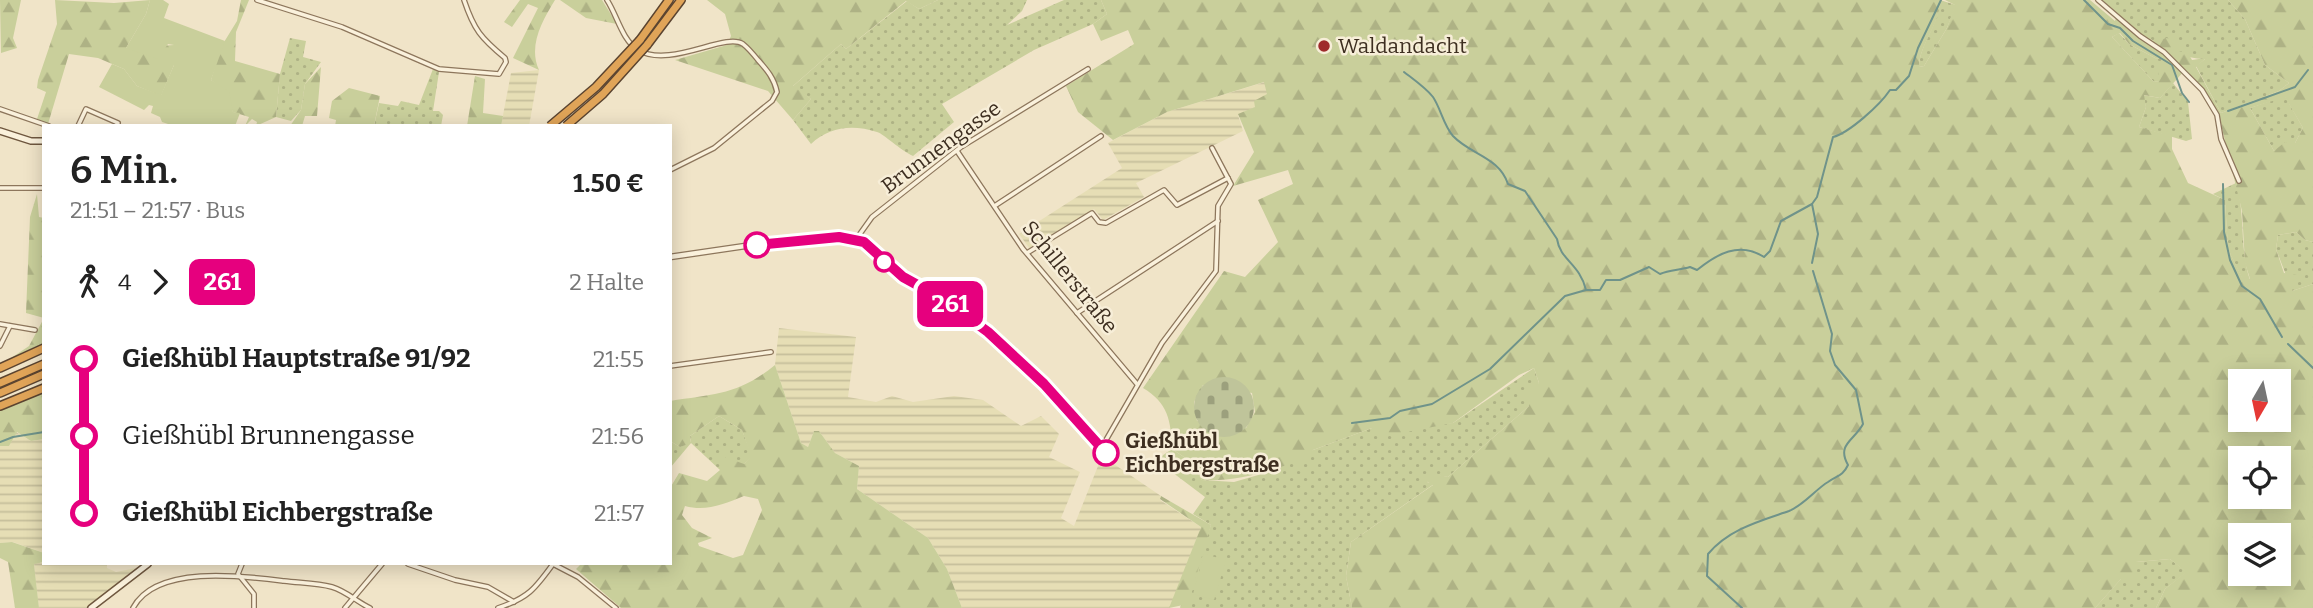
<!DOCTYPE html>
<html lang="de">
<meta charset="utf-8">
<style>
:root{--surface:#fff;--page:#f6f6f6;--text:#222;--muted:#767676}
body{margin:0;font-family:Bitter,serif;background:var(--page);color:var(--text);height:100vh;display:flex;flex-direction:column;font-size:26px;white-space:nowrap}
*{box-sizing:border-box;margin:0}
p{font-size:23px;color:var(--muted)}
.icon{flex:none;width:38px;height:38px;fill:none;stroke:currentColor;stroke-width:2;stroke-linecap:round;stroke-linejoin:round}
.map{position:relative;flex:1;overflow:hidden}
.side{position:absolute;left:42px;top:124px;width:630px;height:441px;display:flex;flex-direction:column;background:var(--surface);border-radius:0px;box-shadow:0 4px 18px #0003}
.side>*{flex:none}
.badge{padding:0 14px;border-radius:10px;font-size:24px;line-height:46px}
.needle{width:46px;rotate:189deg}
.fabs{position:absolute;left:2228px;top:369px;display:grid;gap:14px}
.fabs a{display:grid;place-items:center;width:63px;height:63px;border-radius:0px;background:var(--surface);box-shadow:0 4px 18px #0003;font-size:35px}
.map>.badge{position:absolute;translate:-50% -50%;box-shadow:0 0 0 4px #fff}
.legs{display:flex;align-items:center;gap:10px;height:77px;padding:0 28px;font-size:23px}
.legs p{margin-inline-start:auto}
.summary{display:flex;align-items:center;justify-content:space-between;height:119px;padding:0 28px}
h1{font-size:38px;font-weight:600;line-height:52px}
ul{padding:0 28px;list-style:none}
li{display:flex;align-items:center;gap:24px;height:77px;font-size:26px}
li i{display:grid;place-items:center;width:10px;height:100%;margin:0 9px;background:currentColor}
li i::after{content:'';width:18px;height:18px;margin:-9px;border:5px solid;border-radius:50%;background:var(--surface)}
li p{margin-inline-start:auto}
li:first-child i{background:linear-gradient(#0000 50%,currentColor 0)}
li:last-child i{background:linear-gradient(currentColor 50%,#0000 0)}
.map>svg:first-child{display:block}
</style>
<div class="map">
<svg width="2313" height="608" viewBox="0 0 2313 608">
<defs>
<pattern id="farmland-rules" width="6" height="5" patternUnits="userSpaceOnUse" patternTransform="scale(1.75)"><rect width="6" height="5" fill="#e6deb5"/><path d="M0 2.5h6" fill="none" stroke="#c6bf9b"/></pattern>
<pattern id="grass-dots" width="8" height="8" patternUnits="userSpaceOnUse" patternTransform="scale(1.75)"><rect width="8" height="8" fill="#c9cf9b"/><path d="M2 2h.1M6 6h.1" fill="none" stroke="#aeb285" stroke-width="1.8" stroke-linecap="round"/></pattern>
<pattern id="forest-firs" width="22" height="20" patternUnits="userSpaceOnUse" patternTransform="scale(1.75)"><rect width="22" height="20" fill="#c9cf9b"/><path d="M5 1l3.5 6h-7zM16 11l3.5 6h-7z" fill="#aeb285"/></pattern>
<pattern id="cemetery-stones" width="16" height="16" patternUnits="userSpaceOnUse" patternTransform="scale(1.75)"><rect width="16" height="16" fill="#bfc49a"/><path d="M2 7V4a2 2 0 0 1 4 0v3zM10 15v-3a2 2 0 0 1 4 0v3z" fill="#9ca07d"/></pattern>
</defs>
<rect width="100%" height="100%" fill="#f0e4c8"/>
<!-- farmland -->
<g fill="url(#farmland-rules)">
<path d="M539,70L529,126H501L511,73Z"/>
<path d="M1265,82L1268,94L1256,107L1238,115L1243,131L1136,183L1144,197L1103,220L1094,209L1030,249L1019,234L1122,168L1108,143L1167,112Z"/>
<path d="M779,328L856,337L848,397L876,402L892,396L913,402L954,396L983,400L1021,426L1041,416L1059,434L1049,457L1080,472L1061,518L1074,526L1102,456L1161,496L1160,500L1201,527L1172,605L1169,608H962L947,569L928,538L857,489L859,466L835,453L819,431H814L808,447L801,443L775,365Z"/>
<path d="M16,432L31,441L44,439V553L13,542L0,543V446H9Z"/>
<path d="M34,563L107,564V568L116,572L136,568L88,608H39Z"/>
</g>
<!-- grass -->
<g fill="url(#grass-dots)">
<path d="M938,0H1027L1022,11L1007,25L1064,0H1101L1107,14L1093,24L1034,50L942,104L954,122L913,156C900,150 884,134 877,132C852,124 829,127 811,144L793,120L811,99L792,87L841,44L846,49L907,1L919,9Z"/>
<path d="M1940,0L1956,5L1947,28L1924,66L1919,67C1919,45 1940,23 1940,0Z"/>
<path d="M2101,0H2228L2245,19L2265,65L2289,83L2279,91L2221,113L2196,66L2205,59C2170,60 2126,22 2101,0Z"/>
<path d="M2119,33L2129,44L2157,59L2162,57L2166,63L2160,81L2154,82L2112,37Z"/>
<path d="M290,38L306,41L303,57L321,62L305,84L301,110L291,121L276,117L280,74Z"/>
<path d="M433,69L439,72L433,111H439L443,115L441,126H374L379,103L398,106L401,101L419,105Z"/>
<path d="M2173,83L2188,102L2192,139L2186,141L2139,127L2146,107L2143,95L2160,98Z"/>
<path d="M2285,96L2303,128L2295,143L2274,151L2250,108Z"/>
<path d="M2236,183C2246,215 2239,248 2250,280L2242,278L2228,249L2225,200L2213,194Z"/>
<path d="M2296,232L2305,240L2313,242V284L2292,291L2276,249L2278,235Z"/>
<path d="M1534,368L1539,383L1529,406L1448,477L1435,475L1427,482L1434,484L1351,542L1346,576L1352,608H1180L1211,525L1193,514L1205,497L1156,460L1172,449L1190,461L1202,480L1234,482L1275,470L1313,450L1372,428L1453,423Z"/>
<path d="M719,416L742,430L752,456L744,464L720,470L691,443L670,468V441L680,447L691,442L690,436Z"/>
<path d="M2170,559L2187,572L2165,589L2156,608H2095L2136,562Z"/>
</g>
<!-- forest -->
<g fill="url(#forest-firs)" fill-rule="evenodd">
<path d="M0,0H21L13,38L17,48L1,53Z"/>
<path d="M55,0L114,3L150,0L146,14L126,48L174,45V65L161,96L137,86L124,69L98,58L69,54L48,124L37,119L46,92L37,88L38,80L57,24Z"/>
<path d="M241,0H249L236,32L235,61L280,74L276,117L256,126L257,122L252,119L245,126L249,117L233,112L222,89L211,80L221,47L237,21Z"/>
<path d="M520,0H555C542,21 528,46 539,70L513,58L538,8L528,4L512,27L504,22Z"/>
<path d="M560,0H602L617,24L586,18Z"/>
<path d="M707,0H938L919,9L906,1L846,49L841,44L793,86L811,99L793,120L768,91L675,60L727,45L731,36L725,14Z"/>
<path d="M1101,0H1940C1941,23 1919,45 1919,67L1924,66L1947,28L1955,5L1945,0H2090L2115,21L2116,18L2096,0H2101L2153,41L2167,38L2179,44L2178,51L2188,53L2192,60L2206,58L2196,67L2221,113L2279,91L2289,83L2265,65L2245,19L2228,0H2313V242L2305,240L2296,232L2278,235L2276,249L2284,273L2297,275L2292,291L2313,284V608H2156L2165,589L2186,572L2170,559L2136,562V581L2121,579L2095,608H1352L1346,576L1351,542L1433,485L1426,481L1435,474L1448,477L1529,406L1527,392L1539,383L1534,368L1519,375L1453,423L1381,437L1372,428L1313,450L1311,456C1274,470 1241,482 1202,480L1190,461L1172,449C1171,420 1168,403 1143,388L1224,271L1245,277L1278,242L1258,200L1293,184L1288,170L1233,186L1254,152L1238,114L1255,107L1254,101L1267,94L1264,82L1167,112L1113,140L1078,112L1066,86L1134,44L1128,30L1101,41L1093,24L1107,14ZM2120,33L2129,44L2157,59L2162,57L2165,63L2158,71L2159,81L2154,82L2112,37ZM2185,70L2208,95L2220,120L2242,211L2245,263L2250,279L2242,277L2228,249L2225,200L2188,183L2172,149V136L2139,127L2146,107L2144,95L2160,98ZM2285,97L2303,128L2295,143L2285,142L2274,151L2250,108ZM2240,382H2278V420H2240ZM1203,385L1252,393L1255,412L1246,428L1197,421L1194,402ZM2240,458H2278V497H2240ZM2240,536H2278V574H2240Z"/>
<path d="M321,67L317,116H305L302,126H290L301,110L305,84Z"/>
<path d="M475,76L485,79L483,113L503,116L501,126H467Z"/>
<path d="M349,88L380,96L374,126H335L336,120L329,118L332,101Z"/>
<path d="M37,194L39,217L44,218V343L11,358L29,346L44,318L26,313L30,217Z"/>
<path d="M775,365L801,443L808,447L814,431H819L835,453L859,466L857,489L928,538L947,569L962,608H621L576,569L581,564H670V488L679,473L707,481L720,470L722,456L744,464L751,456L742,430L719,416L690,436L691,443L680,447L670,441V401C715,394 738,395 775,365ZM744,496L758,499L762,510L743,555L733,558L699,546L698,543L712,538L692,528L682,515L685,506C706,512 724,504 744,496Z"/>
<path d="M44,391V439L31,441L17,432L9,446H0V409Z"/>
<path d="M1161,496L1211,525L1188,604L1169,608L1201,527L1160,499Z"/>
<path d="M12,542L44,553V562L34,564L39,608H15L8,562L0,558V543Z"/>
</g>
<!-- cemetery -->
<circle fill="url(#cemetery-stones)" cx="1224" cy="407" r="30"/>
<!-- garden -->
<g fill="#c9cf9b">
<path d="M150,0H163L169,4L164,18L225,41L211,80L229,91L233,112L240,113L235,126H174L162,122L160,117L151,113L153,106L149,105L144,110L99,87L112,64L124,69L137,86L161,95L174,65V45L168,44L158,59L126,48L146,14Z"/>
<path d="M1204,554L1226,560L1214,600L1193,594Z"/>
</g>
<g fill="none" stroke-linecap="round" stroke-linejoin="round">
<!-- stream -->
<g stroke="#6f938a" stroke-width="2">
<path d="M2084,0L2108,24L2120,28L2133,41L2172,65L2182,93L2189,102"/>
<path d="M1404,72C1413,79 1426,88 1433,97C1441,109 1443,124 1453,136C1471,155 1499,157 1508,184L1525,191L1557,239C1560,260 1580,264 1586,290"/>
<path d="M2228,111L2295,87L2308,70"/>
<path d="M2223,184L2224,232L2230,260L2242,286L2260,299L2282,337"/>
<path d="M1812,263L1818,234L1812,204L1817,197L1833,137C1849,133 1880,105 1890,90H1896L1909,76L1918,48L1941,0"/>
<path d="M2288,344L2313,368"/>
<path d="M1352,423L1390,418L1400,411L1432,404L1490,369L1565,296L1586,290H1600L1606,280H1620L1649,267L1660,274C1669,270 1680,270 1690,267L1697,270C1717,254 1739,241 1764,257L1770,251L1781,221L1812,204"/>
<path d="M0,442L13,437L44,432"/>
<path d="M1151,442L1150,445L1154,447"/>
<path d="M1742,608L1707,576L1708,554C1729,529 1760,521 1789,511C1804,505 1816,489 1828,482C1836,476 1843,476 1848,465C1836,444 1855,440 1863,424L1856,390L1835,365L1830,351L1832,334L1813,271"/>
</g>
<!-- minor casing -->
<g stroke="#8d765c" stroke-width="6">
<g id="minor">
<path d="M257,0L342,27L439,69L499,74L506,62L505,58C481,38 474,30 464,0"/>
<path d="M607,0C617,15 622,40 638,50C670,69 725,32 743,44C748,48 754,55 758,60C767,70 774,78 777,92L772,101L714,148L670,170"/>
<path d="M2098,0L2140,36L2164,52L2202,90L2217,115L2221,139L2239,181"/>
<path d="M0,109L49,126"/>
<path d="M78,126L86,109L118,123L116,126"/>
<path d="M957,151L1023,249L1137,384"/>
<path d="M0,188H44"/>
<path d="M996,205L1101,136"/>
<path d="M857,238L872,217L961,147L1088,69"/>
<path d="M1027,253L1092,213L1099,222L1106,223L1164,190L1177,205L1228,178"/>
<path d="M1077,313L1218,221"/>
<path d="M0,324L35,330"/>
<path d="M0,346L10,326"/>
<path d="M670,366L771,352"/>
<path d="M1098,445L1106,440L1162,343L1216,271L1218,206L1231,184L1212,148"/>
<path d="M242,564L238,574L254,594V608"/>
<path d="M408,564L455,580L488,587L514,602"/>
<path d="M553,564L578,577L616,608"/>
<path d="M133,608C156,564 244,576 284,581C300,583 317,583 332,587C346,591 357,602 370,608"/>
<path d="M345,608L382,564"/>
<path d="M498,608C528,598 535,589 553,564"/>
</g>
</g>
<!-- tertiary casing -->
<g stroke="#8d765c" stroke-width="7">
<path id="tertiary" d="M670,257L793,239L857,238L903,277L943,299L988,332L1044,384L1098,445"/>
</g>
<!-- secondary casing -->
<g stroke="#6f573f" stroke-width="8">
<g id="secondary">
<path d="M0,131L31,141H44"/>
<path d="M91,608L148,564"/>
</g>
</g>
<!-- motorway casing -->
<g stroke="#5b4430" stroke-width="10">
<g id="motorway">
<path d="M640,40L669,0"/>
<path d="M647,45L681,0"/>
<path d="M0,368L44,348"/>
<path d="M0,383L44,364"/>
<path d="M0,393L44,374"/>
<path d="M0,406L44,388"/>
</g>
</g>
<!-- minor -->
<use href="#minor" stroke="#faf1dc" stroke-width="3.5"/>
<!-- tertiary -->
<use href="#tertiary" stroke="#faf1dc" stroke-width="4.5"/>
<!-- secondary -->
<use href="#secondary" stroke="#faf1dc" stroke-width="5"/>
<!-- motorway -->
<use href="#motorway" stroke="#e0a458" stroke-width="7"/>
<!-- motorway-bridge casing -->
<g stroke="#5b4430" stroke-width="10" stroke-linecap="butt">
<g id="motorway-bridge">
<path d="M550,126L596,87L640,40"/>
<path d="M566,126L603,94L647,45"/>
</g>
</g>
<!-- motorway-bridge -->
<use href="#motorway-bridge" stroke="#e0a458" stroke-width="7"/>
</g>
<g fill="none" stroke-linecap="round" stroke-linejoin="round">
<!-- line-1 casing -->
<g stroke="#fff" stroke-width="16">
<path id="line-1" d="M757,245L839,237L864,242L903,277L943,299L988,332L1044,384L1106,453"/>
</g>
<!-- line-1 -->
<use href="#line-1" stroke="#e6007e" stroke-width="10"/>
</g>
<!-- markers -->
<circle fill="#9e2a2b" stroke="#f7eed8" stroke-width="2.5" cx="1324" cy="46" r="7"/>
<g fill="#fff" stroke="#e6007e" stroke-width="3.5">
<circle cx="757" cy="245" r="12"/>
<circle cx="884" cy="262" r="9"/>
<circle cx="1106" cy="453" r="12"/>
</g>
<g text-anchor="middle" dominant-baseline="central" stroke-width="5" stroke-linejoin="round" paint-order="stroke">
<!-- poi labels -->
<g font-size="21" fill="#3d2e20" stroke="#f7eed8" text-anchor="start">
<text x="1338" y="46">Waldandacht</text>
</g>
<!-- street labels -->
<g font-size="21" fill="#3d2e20" stroke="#f7eed8">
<text transform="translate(941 147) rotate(-36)">Brunnengasse</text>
<text transform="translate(1070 277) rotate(51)">Schillerstraße</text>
</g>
<!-- stop labels -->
<g font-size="21" font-weight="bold" fill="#3d2e20" stroke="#f7eed8" text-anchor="start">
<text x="1125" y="441">Gießhübl<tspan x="1125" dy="24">Eichbergstraße</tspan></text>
</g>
</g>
</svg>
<div class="fabs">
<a><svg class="needle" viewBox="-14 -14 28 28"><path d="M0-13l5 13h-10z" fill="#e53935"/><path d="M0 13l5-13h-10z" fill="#767676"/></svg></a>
<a><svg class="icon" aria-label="locate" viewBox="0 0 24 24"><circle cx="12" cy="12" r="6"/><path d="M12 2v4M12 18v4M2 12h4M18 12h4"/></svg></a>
<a><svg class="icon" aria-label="layers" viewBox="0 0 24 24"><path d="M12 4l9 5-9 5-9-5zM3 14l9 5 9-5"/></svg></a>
</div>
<b class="badge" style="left:950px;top:304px;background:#e6007e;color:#fff">261</b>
<section class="side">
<div class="summary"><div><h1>6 Min.</h1><p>21:51 – 21:57 · Bus</p></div><b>1.50 €</b></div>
<div class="legs"><svg class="icon" aria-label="walk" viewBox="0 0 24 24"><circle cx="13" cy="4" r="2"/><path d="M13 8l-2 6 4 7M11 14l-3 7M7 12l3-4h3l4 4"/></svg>4<svg class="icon" aria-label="forward" viewBox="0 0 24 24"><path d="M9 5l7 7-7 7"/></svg><b class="badge" style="background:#e6007e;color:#fff">261</b><p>2 Halte</p></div>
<ul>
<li><i style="color:#e6007e"></i><b>Gießhübl Hauptstraße 91/92</b><p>21:55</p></li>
<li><i style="color:#e6007e"></i><span>Gießhübl Brunnengasse</span><p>21:56</p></li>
<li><i style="color:#e6007e"></i><b>Gießhübl Eichbergstraße</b><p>21:57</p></li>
</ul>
</section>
</div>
